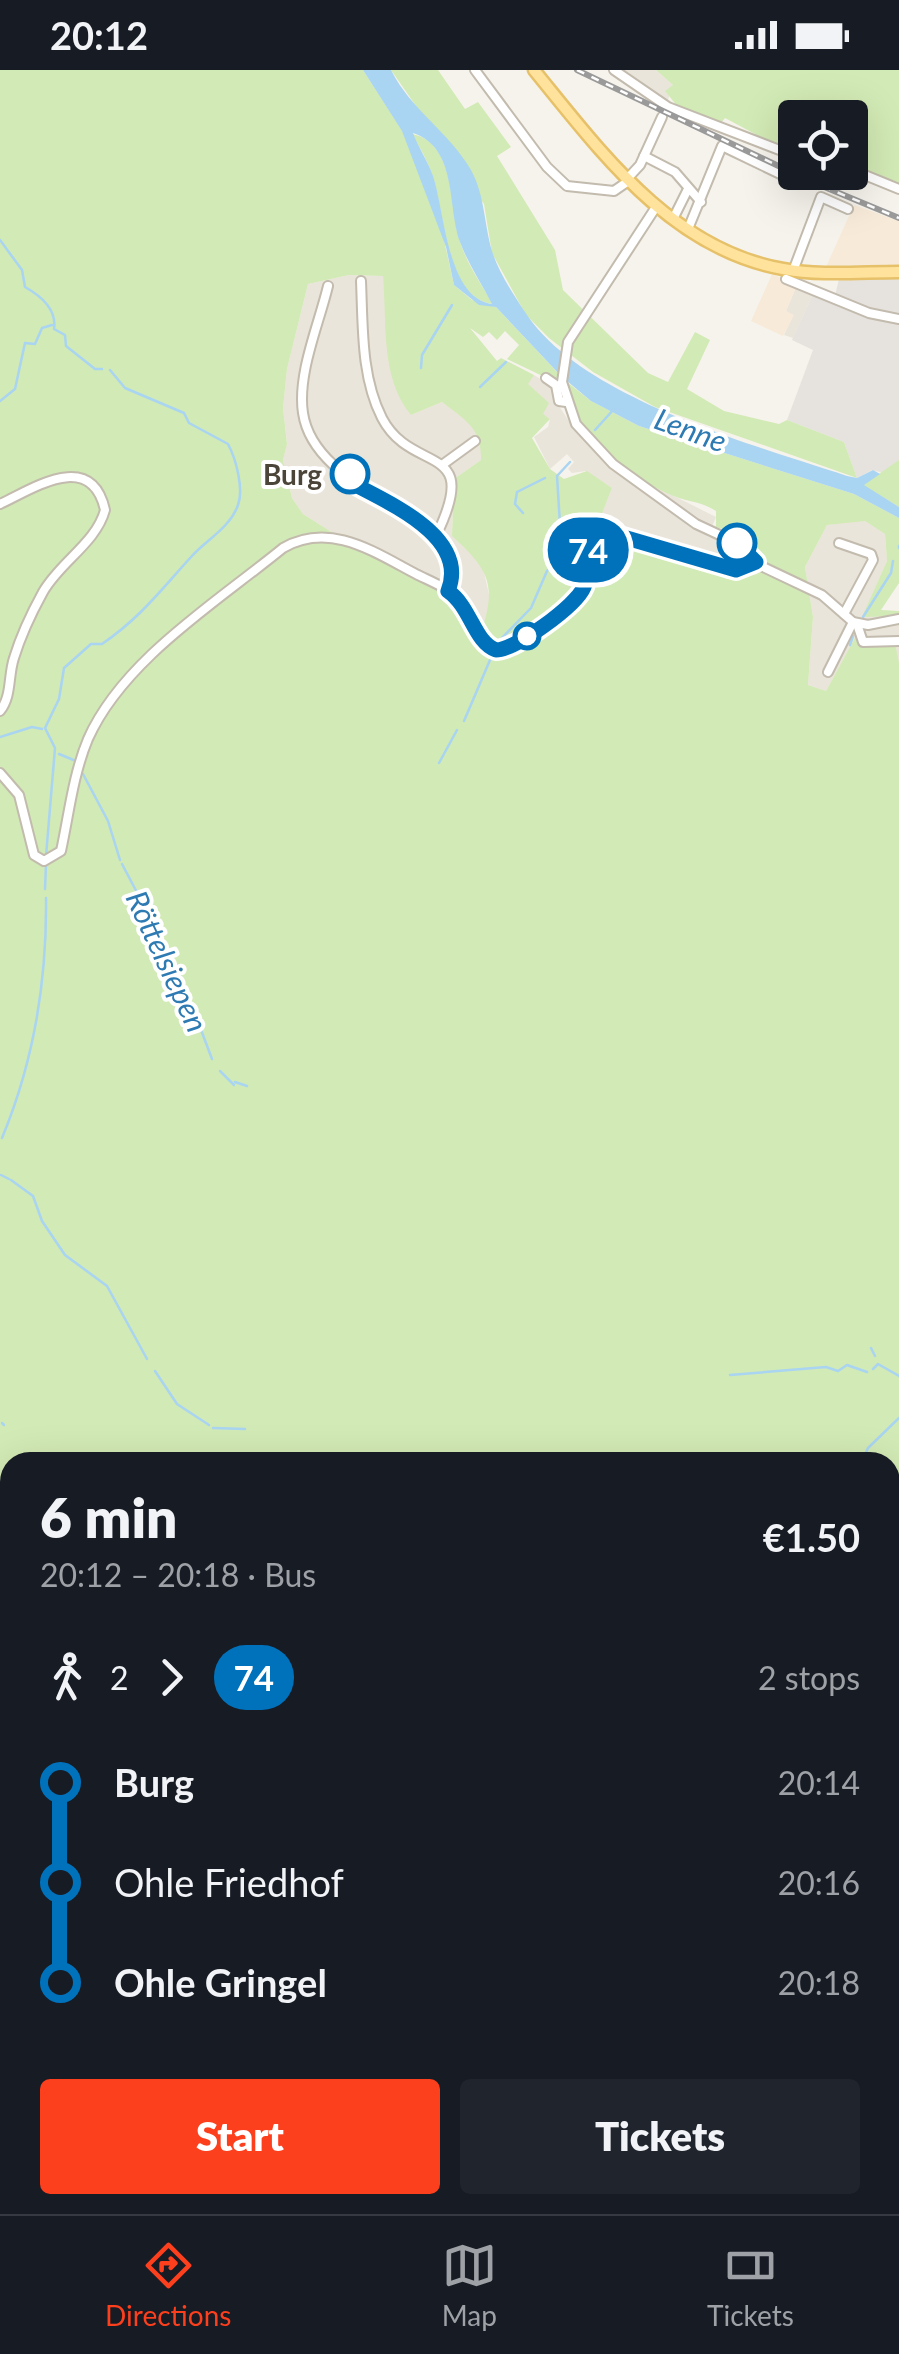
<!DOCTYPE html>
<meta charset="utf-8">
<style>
:root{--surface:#171b24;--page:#20242c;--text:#f1f3f6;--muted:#9ea1a6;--line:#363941;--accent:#fc3f1d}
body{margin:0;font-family:Lato,sans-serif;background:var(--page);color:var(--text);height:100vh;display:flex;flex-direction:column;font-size:38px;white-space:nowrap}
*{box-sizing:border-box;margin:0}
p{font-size:32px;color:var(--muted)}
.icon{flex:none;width:55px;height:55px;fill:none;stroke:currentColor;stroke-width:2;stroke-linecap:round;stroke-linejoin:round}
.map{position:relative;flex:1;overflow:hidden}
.drawer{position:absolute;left:0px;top:1382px;width:900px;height:762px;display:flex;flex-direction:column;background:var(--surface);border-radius:30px 30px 0 0;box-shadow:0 10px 40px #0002}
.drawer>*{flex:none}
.badge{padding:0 20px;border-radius:32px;font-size:35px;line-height:65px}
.tools{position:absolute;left:778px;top:30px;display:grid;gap:20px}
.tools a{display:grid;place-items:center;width:90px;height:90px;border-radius:10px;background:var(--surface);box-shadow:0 10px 40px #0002;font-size:50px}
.map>.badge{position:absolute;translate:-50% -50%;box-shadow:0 0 0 5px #fff}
.legs{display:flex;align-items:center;gap:15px;height:110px;padding:0 40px;font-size:32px}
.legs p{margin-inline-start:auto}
.overview{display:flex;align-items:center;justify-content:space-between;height:170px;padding:0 40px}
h1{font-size:55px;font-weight:800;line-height:75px}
.button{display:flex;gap:20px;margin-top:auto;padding:20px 40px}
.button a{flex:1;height:115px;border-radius:10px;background:var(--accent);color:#fff;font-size:40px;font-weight:800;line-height:115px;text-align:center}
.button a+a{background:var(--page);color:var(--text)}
ul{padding:0 40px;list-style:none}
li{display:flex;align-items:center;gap:35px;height:100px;font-size:38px}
li i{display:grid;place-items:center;width:15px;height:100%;margin:0 12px;background:currentColor}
li i::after{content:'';width:25px;height:25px;margin:-12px;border:8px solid;border-radius:50%;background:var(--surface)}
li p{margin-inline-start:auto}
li:first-child i{background:linear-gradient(#0000 50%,currentColor 0)}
li:last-child i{background:linear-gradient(currentColor 50%,#0000 0)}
.status{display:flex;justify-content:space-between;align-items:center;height:70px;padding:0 50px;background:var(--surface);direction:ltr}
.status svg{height:28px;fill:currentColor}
.menu{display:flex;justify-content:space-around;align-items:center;height:140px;border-top:2px solid var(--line);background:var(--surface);font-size:28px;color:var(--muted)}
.menu a{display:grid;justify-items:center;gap:5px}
.menu .current{color:var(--accent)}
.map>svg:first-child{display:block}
</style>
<div class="status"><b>20:12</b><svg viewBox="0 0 49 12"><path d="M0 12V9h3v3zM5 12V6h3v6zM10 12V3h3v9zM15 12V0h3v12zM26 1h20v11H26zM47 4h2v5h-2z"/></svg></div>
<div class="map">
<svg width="899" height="2144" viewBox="0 0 899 2144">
<rect width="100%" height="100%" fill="#f6f3ec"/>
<!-- residential -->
<g fill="#eae5da">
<path d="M615,0H656L673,15L668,30Z"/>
<path d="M349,205L383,206L411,345L442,332L472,354L482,370L481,390L454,409L452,465L482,493L491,534L477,572L450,527L341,468L303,444L292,428L283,390L287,373L283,338L287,299L308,214Z"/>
<path d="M797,215L814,222L793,268L784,265L793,246L786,241Z"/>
<path d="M534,305L554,317L557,333L576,362L606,393L650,423L660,419L716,447L708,466L740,478L744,485L741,494L708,489L634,462H594L612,418L586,401L572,403L568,399L574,392L567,384L550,399L534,367L548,357L550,349L542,344L527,314Z"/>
<path d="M864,450L885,464L887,491L863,546H899V593L894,579L855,569L826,621L808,615L813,547L805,497L827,455Z"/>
</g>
<!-- commercial -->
<g fill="#f7ead8">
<path d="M854,135L899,151V197H826Z"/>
<path d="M772,204L797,215L786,241L794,245L783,266L751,251Z"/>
</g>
<!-- industrial -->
<path fill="#e6e2dd" d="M899,208V390L884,403L872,400L857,408L844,372L787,350L813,280L792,270L814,222L834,230L839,209Z"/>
<!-- green -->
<g fill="#d2eab5" fill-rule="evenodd">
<path d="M0,0H363L405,65L440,152L454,215L472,230L496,237L558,303L557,313L507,289L519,275L505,261L497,270L489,262L483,267L470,258L497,291L501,288L534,305L528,314L549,333L543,344L550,349L532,368L550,399L564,409L587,401L612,418L595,461L634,462L727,509L757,504L761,491L745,466L716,457V441C702,432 694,433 679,428C633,411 571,364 567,312L591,331L639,356L854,424L899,448V513L881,540L899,541V546L862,547L887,491L885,464L865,451L827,455L805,497L813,547L808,615L826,621L855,568L862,574L895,573L899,593V2144H0ZM349,205L383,206C387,251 380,308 411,345L442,332C465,350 482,358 481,390L454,409L452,466C493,503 497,518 478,571L450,527L341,468L303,444L292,428L283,390L287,374L283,338L287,299L308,214ZM10,1392H890V2047L894,2052L890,2056V2135H10Z"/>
<path d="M391,0H438L465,39L478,32L511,77L497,86L555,180L563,220L648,303L668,312L695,262L710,270L687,319L724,341L779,354L787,350L844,372L857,408L655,337L593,302L549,268L526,245L492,183L484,134Z"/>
<path d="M656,0H899V117L850,96V48H795V84L750,71L755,64L725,48L721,53L678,37L665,21L673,15Z"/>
<path d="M412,64C454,72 450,132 458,164C463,188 481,214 493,234C446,229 445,143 433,107C428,91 420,78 412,64Z"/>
<path d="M899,390V437L863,415Z"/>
</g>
<!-- water -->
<path fill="#a9d4f2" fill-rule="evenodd" d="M363,0H391C411,40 449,62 471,100C485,126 484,154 492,181C498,201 513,224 525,242C580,328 754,375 847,406L857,408L873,400L880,404L864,415L899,437V448L854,424L639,356L591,331L561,306L496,237L479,235L454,215L446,177L402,61ZM413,63C458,78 447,136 460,172C468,194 482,214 492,234C447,228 445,142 433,106C428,91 418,77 413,63Z"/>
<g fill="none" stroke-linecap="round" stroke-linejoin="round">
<!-- stream -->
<g stroke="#a9d4f2" stroke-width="2.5">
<path d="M0,170L22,200L25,217C41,226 57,240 54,259L65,265L66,276L95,299H102"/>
<path d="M421,298L422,285L452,235"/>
<path d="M480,317L506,292"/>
<path d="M0,331L15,319L25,273L35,274L42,258L52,255"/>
<path d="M595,360L614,339"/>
<path d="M523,443L515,434L517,422L545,408"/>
<path d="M899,478V476"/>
<path d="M863,547L891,503L893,491"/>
<path d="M498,572L531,538L547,501L562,487L557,406L570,392"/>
<path d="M850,575L853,566"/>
<path d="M464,651L493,583"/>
<path d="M0,667L32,657L42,659"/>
<path d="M59,684L76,691"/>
<path d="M439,693L457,660"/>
<path d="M83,704L108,751L120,790"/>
<path d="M46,786L55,678L45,658L59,629L64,598L91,574H102C140,548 161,520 191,487C206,470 230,458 238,435C244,419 236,389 228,374L189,353L184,343L125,318L110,300"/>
<path d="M122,794L180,904L212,989"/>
<path d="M45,819L46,794"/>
<path d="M220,1001L234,1015"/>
<path d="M235,1012L247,1016"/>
<path d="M2,1068C34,991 47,912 46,828"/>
<path d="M1,1105L9,1109"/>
<path d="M11,1110L33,1126L42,1151L65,1185L107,1216L147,1289"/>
<path d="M871,1278L875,1286"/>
<path d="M873,1299L878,1294L899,1306"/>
<path d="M155,1301L177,1334L209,1355"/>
<path d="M730,1305L826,1297L838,1301L847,1295L867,1302"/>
<path d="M2,1353L4,1355"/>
<path d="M213,1358L245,1359"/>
<path d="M862,1392L868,1378L899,1348"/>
<path d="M0,1832L10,1827"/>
<path d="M890,1921L899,1924"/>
<path d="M0,1980L10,1984"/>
<path d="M88,2135L101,2144"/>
<path d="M210,2144L215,2135"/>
</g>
<!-- minor casing -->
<g stroke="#c2bbae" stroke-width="12">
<g id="minor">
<path d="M475,0L547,97L567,116L614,121L627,112"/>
<path d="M614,0L668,37L795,86"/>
<path d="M644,86L675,102L701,132"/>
<path d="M850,99L899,119"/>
<path d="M626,110L640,95L662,47"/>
<path d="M656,137L568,272L562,312L576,354L613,394L696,454L741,475L761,496L822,525L853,552L868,555L899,549"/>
<path d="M673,149L687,121"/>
<path d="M688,159L722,76L801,114"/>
<path d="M793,201L821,127L848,139"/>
<path d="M786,209L869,243L899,249"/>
<path d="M361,211C363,257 361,307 382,348C412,406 483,370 436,466"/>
<path d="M328,216C319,254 297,304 303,343C316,430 478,444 448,521"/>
<path d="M546,308L556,315L559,331L566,332"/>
<path d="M442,395L475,371"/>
<path d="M0,434C31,420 91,378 105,440C96,473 60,492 43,522C32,542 21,565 14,588C8,606 12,626 0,641"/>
<path d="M839,473L871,484L873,490L844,544"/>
<path d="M857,554L863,572L899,571"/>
<path d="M828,602L853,552"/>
<path d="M0,703L19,725L34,785L44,791L61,781C69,744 73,705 88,669C123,590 217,532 283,478C330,451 374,482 416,504C432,512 451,519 463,533C478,550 474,576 499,581C519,577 573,537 583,520C590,506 587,488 589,472L599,463L732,500L756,492"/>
<path d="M890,2110L899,2108"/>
</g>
</g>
<!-- major casing -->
<g stroke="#e6c16a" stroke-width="15">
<path id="major" d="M534,0C601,82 671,179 783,199C820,206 861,202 899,202"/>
</g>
<!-- minor -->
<use href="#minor" stroke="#fff" stroke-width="8"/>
<!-- major -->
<use href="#major" stroke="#ffe39c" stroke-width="10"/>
<!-- rail casing -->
<g stroke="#9a9a9a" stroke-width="6">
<path id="rail" d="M577,0L810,111L899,148"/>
</g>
<!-- rail -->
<use href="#rail" stroke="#fff" stroke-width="2.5" stroke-dasharray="8" stroke-linecap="butt"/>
</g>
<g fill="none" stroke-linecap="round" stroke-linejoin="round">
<!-- line-1 casing -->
<g stroke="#fff" stroke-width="22">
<path id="line-1" d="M350,404V412C386,432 470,466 448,521C471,537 474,572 496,580C515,580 576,536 584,517C592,499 581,478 596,464H613L736,500L756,492L737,473"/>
</g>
<!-- line-1 -->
<use href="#line-1" stroke="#0072bc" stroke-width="15"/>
</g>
<!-- markers -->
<g fill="#fff" stroke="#0072bc" stroke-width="5">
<circle cx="350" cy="404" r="18"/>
<circle cx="737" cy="473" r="18"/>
<circle cx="527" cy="566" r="12"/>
</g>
<g text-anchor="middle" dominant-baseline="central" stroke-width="8" stroke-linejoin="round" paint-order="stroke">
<!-- stop labels -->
<g font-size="28" font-weight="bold" fill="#4b4439" stroke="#fff" text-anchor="end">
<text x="322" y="404">Burg</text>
</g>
<!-- water labels -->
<g font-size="30" font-style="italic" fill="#2e7ab2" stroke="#fff">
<text transform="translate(691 359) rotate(20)">Lenne</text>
<text transform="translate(168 891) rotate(65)">Röttelsiepen</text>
</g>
</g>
</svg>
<div class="tools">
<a><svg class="icon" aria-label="locate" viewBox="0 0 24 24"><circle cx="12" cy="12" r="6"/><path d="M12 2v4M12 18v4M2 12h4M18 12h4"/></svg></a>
</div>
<b class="badge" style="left:588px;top:480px;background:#0072bc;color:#fff">74</b>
<section class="drawer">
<div class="overview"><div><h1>6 min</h1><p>20:12 – 20:18 · Bus</p></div><b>€1.50</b></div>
<div class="legs"><svg class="icon" aria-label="walk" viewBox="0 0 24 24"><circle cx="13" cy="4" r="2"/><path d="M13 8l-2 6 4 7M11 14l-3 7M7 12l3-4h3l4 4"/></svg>2<svg class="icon" aria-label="forward" viewBox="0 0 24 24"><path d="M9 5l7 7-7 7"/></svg><b class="badge" style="background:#0072bc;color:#fff">74</b><p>2 stops</p></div>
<ul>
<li><i style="color:#0072bc"></i><b>Burg</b><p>20:14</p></li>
<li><i style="color:#0072bc"></i><span>Ohle Friedhof</span><p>20:16</p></li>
<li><i style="color:#0072bc"></i><b>Ohle Gringel</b><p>20:18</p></li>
</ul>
<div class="button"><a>Start</a><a>Tickets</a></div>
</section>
</div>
<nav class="menu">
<a class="current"><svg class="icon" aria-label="directions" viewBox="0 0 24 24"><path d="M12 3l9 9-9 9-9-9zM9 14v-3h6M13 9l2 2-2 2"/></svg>Directions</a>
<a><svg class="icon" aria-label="map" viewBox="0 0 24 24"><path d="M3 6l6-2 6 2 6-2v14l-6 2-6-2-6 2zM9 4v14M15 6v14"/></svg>Map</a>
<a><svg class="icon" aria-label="tickets" viewBox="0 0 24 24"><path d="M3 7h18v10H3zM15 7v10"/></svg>Tickets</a>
</nav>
